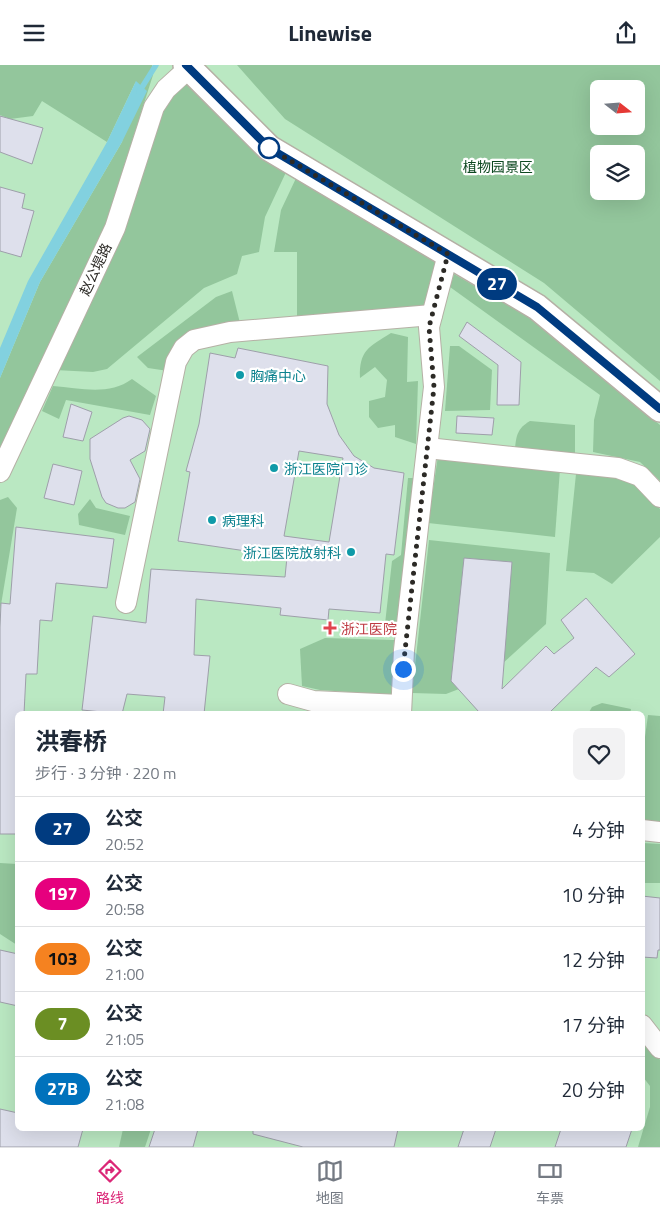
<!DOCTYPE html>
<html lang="zh">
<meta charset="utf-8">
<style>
:root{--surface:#fff;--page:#f2f2f3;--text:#1f2937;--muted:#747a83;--line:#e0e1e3;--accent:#db2777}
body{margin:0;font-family:"Titillium Web","Noto Sans SC",sans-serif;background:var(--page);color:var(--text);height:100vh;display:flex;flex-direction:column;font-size:19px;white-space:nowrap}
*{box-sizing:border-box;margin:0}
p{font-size:16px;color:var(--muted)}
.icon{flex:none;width:28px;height:28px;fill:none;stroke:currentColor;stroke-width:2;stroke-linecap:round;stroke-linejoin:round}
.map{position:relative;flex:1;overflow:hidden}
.panel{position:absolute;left:15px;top:646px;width:630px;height:420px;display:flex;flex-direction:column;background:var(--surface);border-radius:8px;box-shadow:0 5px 20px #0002}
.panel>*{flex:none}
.badge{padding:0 10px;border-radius:16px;font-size:18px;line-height:32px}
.needle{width:32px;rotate:107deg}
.fabs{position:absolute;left:590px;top:15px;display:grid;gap:10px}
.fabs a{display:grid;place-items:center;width:55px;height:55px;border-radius:8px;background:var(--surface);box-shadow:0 5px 20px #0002;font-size:25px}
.you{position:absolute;width:25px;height:25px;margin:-12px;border:4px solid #fff;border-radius:50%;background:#1a73e8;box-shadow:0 0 0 8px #1a73e833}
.map>.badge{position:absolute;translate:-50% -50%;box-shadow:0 0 0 2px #fff}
.round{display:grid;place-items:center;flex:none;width:52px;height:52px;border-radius:8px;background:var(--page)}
.head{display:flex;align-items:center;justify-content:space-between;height:85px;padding:0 20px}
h1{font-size:24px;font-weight:700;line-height:38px}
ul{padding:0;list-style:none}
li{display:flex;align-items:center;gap:15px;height:65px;padding:0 20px;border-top:1px solid var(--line)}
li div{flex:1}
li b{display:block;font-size:19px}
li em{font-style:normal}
li .badge{min-width:55px;font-weight:700;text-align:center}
header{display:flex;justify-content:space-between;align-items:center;height:65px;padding:0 20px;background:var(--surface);font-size:22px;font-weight:700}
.menu{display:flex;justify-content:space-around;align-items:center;height:70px;border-top:1px solid var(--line);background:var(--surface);font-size:14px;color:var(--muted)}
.menu a{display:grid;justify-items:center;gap:2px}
.menu .active{color:var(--accent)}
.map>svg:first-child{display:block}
</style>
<header><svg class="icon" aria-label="menu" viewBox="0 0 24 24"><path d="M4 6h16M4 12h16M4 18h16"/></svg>Linewise<svg class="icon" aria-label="share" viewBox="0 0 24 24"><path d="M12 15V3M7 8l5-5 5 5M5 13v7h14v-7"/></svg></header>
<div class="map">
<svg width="660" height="1082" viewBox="0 0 660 1082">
<rect width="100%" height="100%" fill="#fffbf4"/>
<!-- green -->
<path fill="#bae8c2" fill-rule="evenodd" d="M0,0H660V1082H0ZM599,24H636V61H599ZM599,89H636V126H599ZM18,649H642V1064H18Z"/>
<!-- forest -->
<g fill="#93c69c" fill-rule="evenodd">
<path d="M0,0H152L153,10L106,158L0,387V313L40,217L122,77L136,16L107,77L42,36L33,51L10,54L0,50Z"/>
<path d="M237,0H660V316L544,218L285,54ZM599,24H636V61H599ZM599,89H636V126H599Z"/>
<path d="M188,18L288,103L265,152L259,187L242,191L237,209L204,223L107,304L93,307L55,305L166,38Z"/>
<path d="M298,109L434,192L436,201L426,244L297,254V187H274L281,145Z"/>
<path d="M454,209L534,255L660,360V416L640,397L593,387L594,355L600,330L450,222Z"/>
<path d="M232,226L240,258L192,267L168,306L148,303L137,292L216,232Z"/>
<path d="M391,268L408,272L407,317L418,316L416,379L395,372V360L378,363L369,352V336L385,332L387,315L375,302L360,313C359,285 369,282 391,268Z"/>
<path d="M450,281H459L492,305L490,345L445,346Z"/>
<path d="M132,314L156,331L150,350L66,335L59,354L42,346L53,321C80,323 109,331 132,314Z"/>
<path d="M530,356L575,360V391L515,384C516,370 518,363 530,356Z"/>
<path d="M438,391L560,404L555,472L428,458Z"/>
<path d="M576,409L614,413L635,419L660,444V472L612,519L594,508L566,506Z"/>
<path d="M408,413H416L399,560L385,559L392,496L401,490Z"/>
<path d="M8,432L17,443L0,546V435Z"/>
<path d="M90,434L96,443L130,451L125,470L79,460L78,449Z"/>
<path d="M429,475L550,488L546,559L492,608L519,649L472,619L446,629L412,628Z"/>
<path d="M325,573L394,575L391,630L320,625L302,621L300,584Z"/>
<path d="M602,638L631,644L630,649H588L592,642Z"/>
<path d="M648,650L660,651V757L643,755L642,694Z"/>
<path d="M643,778L660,779V818H643Z"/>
<path d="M0,798L17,799V880L0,869Z"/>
<path d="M643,973L652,981L660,995V1082H638L650,1042V1021L643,1012Z"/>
<path d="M123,1064H151L145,1082H119Z"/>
</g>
<!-- water -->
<path fill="#82d1df" d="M136,16L147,26L122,77L40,217L0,313V283L28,216L107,77Z"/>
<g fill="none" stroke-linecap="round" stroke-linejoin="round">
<!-- stream -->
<path stroke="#82d1df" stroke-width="5.5" d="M139,27L156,0"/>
</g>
<!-- building -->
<g fill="#dee0ec" stroke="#9e9faa" fill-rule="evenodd">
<path d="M0,51L43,63L32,99L0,87Z"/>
<path d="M0,122L25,129L22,143L34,146L21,192L0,186Z"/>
<path d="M467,257L521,297L519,340H497L498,300L459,271Z"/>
<path d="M238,283L328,301L327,339L339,370L354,391L374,403L404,408L394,490L386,489L380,548L329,544L328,555L280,550L281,543L196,534L194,590L210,591L204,649H163L165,632L127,629L122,649L82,645L93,551L146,558L151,504L285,512L287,492L178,476L190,407L186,406L199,359L210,288L235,293ZM299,386L343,393L329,477L284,471Z"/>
<path d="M71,339L92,347L83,376L63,372Z"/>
<path d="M129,351L142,355L150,364L145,386L130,395L140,414L135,437L125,443H118L106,438L102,432L90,394V374L123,353Z"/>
<path d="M457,351L494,353L492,370L456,368Z"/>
<path d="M53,399L82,406L74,440L44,433Z"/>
<path d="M16,462L114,474L107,523L56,518L52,556L40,555L37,609H26L24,649H18V769H0V562L1,538L10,539Z"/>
<path d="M464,493L512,497L502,624L546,581L554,589L574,573L561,555L586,533L635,589L609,612L596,602L548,649H476L479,647L451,616Z"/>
<path d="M642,831L660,833V885H658L657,893L642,892Z"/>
<path d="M0,885L18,889V941L0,937Z"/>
<path d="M0,1044L18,1048V1064H83L78,1082H0Z"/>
<path d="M155,1064H198L193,1082H149Z"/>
<path d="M253,1064H398L394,1082H303L253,1069Z"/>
<path d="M464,1064H496L490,1082H458Z"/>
<path d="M561,1064H632L626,1082H555Z"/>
</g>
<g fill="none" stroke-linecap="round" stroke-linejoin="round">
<!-- minor casing -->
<g stroke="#b5b0a5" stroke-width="22">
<g id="minor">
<path d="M427,383L618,403L640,411L660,432"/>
<path d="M0,407L115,163L154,42L166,24L189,3"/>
<path d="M126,538L176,297L184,283L194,275L230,267L432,250"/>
<path d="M288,629L313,636L401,640"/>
<path d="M401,649L404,585L434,322L429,262L448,189"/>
<path d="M642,765L660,767"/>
<path d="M642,960L660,983"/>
</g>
</g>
<!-- major casing -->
<g stroke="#b5b0a5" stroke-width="28">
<path id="major" d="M186,0L269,83L537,242L660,344"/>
</g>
<!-- minor -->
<use href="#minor" stroke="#fff" stroke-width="20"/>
<!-- major -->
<use href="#major" stroke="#fff" stroke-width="25"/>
</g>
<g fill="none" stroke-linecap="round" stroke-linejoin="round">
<!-- line casing -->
<g stroke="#fff" stroke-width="11">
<path id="line" d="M186,0L269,83L537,242L660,344"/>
</g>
<!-- line -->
<use href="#line" stroke="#003b80" stroke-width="8"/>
<!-- walk -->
<path stroke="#2c2a26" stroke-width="5" stroke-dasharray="0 9" d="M269,83L448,189L429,262L434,322L403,604"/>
</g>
<!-- markers -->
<circle fill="#fff" stroke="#003b80" stroke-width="2.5" cx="269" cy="83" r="10"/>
<g fill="#0f9aa8" stroke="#fff" stroke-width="2">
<circle cx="240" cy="310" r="5"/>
<circle cx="274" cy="403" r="5"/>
<circle cx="212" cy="455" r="5"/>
<circle cx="351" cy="487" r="5"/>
</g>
<path fill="#e0444e" stroke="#fff" stroke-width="2" d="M327.5 555.5h5v5h5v5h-5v5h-5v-5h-5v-5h5z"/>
<g text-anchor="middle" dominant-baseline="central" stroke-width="4.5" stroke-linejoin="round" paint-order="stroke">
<!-- park labels -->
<g font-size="14" fill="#0d4820" stroke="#fff">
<text x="498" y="101">植物园景区</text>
</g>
<!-- street labels -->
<g font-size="14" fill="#2c2a26" stroke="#fff">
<text transform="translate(95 204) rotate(-65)">赵公堤路</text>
</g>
<!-- culture labels -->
<g font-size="14" fill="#0d838f" stroke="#fff" text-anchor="start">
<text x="250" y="310">胸痛中心</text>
<text x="284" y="403">浙江医院门诊</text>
<text x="222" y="455">病理科</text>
<text x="341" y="487" text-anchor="end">浙江医院放射科</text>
</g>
<!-- health labels -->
<g font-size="14" fill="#be3a42" stroke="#fff" text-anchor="start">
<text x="341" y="563">浙江医院</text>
</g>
</g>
</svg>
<div class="fabs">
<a><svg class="needle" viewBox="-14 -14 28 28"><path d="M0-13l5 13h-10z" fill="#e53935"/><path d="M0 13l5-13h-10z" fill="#747a83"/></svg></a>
<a><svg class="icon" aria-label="layers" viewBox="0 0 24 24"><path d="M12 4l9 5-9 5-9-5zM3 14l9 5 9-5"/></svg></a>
</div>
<div class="you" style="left:403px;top:604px"></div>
<b class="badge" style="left:497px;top:219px;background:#003b80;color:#fff">27</b>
<section class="panel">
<div class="head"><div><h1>洪春桥</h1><p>步行 · 3 分钟 · 220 m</p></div><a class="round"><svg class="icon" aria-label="heart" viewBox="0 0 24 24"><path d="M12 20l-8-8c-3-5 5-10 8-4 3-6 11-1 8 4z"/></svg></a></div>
<ul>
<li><span class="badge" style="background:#003b80;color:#fff">27</span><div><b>公交</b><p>20:52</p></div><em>4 分钟</em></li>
<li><span class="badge" style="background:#e6007e;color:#fff">197</span><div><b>公交</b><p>20:58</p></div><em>10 分钟</em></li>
<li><span class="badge" style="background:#f58220;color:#111">103</span><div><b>公交</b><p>21:00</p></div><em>12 分钟</em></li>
<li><span class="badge" style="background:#6b8e23;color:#fff">7</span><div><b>公交</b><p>21:05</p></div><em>17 分钟</em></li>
<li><span class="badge" style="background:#0072bc;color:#fff">27B</span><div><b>公交</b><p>21:08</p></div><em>20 分钟</em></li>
</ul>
</section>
</div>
<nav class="menu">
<a class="active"><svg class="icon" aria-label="directions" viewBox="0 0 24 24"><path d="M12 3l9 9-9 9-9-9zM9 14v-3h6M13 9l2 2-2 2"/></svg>路线</a>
<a><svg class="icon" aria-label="map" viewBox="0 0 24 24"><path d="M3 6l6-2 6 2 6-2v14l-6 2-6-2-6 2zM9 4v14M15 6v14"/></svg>地图</a>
<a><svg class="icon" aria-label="tickets" viewBox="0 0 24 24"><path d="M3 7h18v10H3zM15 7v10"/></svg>车票</a>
</nav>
